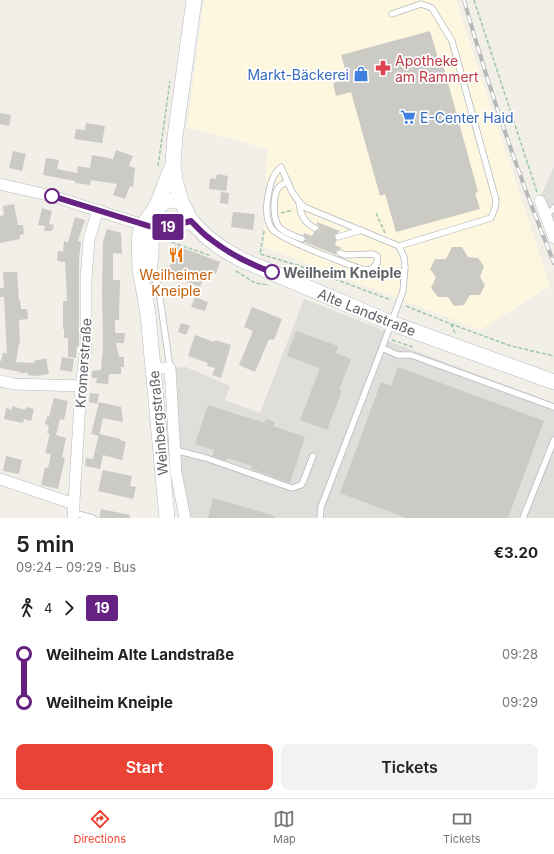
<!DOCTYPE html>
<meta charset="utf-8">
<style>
:root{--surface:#fff;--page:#f2f2f2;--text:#202124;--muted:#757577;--line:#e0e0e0;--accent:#ea4335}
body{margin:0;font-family:Inter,sans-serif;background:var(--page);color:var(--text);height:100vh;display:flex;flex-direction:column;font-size:15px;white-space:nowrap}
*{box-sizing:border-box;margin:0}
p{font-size:13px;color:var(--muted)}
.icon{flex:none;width:22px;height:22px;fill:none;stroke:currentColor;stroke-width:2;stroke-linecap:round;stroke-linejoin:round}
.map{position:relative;height:518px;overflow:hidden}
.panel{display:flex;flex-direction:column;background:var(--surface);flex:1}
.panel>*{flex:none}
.badge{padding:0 8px;border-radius:3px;font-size:14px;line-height:26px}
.map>.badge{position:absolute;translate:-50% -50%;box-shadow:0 0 0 2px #fff}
.legs{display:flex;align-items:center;gap:6px;height:44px;padding:0 16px;font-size:13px}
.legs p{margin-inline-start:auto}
.overview{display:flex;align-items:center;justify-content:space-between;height:68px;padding:0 16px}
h1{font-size:22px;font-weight:600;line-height:30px}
.cta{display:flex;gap:8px;margin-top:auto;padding:8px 16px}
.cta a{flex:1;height:46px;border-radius:8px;background:var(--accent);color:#fff;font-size:16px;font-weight:600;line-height:46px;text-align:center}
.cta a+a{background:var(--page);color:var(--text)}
ul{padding:0 16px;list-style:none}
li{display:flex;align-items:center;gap:14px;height:48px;font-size:15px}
li i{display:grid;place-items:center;width:6px;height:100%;margin:0 5px;background:currentColor}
li i::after{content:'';width:10px;height:10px;margin:-5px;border:3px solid;border-radius:50%;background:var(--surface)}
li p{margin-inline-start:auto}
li:first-child i{background:linear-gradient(#0000 50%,currentColor 0)}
li:last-child i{background:linear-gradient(currentColor 50%,#0000 0)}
.tab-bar{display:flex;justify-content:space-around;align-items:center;height:56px;border-top:1px solid var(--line);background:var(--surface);font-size:11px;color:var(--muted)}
.tab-bar a{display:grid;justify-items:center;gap:2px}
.tab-bar .current{color:var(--accent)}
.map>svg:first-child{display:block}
</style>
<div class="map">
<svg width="554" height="518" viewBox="0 0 554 518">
<rect width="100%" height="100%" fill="#f1efe8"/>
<!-- commercial -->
<path fill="#fef7e0" d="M204,0H456L550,286L480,330L264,247L267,149L202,131L187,128Z"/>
<!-- industrial -->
<g fill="#e0deda">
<path d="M554,167V231L540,198Z"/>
<path d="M304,299L388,332L383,339L554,403V518H185L170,368L186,367L230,386L225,400L260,413Z"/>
</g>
<!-- building -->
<g fill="#cccac5">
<path d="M430,31L438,58L441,57L478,192L475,193L480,209L396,232L385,194L380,196L351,92L336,96L333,83L348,79L341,55Z"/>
<path d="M0,113L11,115L9,126L0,124Z"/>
<path d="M86,123L105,126L102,143L74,139L76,129L85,130Z"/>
<path d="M116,150L133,156L129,166L135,168L133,187L130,186L125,199L113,195L117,184L91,180L90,185L75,183V181L43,175L46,158L59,160L57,169L77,173L78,166L90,168L92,155L113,159Z"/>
<path d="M13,151L26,154L22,171L9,168Z"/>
<path d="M217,174L228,176L226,191L209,189L210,178L216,179Z"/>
<path d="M221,192L229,193L228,204L220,203Z"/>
<path d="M14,204L18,225H23L24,234L20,235V239L0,243V216L4,215L3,206Z"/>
<path d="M42,208L52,211L49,224L54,225L52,231H44L45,226L38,225Z"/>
<path d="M233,212L255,214L253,230L231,227Z"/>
<path d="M75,217L85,220L78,241L81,242L79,259V346H77L76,358L68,357V338H64V329H63V301H67L65,262L57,261L58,251L63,252L64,241L68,242Z"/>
<path d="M317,222L340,231L334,236L336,241L335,245L342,248L336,251V255L304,242L306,239L303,235L304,233L312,236L314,232L319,230V226L317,224Z"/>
<path d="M107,229L121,233L122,254L113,253V280H120L119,320H115V333H125L124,343H116L119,357H124V367H121V374H109L108,384L96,383L97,378H92V371L101,370L103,347L102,289L103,242Z"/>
<path d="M175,245L220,262L216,274L206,271L200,287L167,275L172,259L170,258Z"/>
<path d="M452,247H462L468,257L478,258L484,266L480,277L485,285L480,295H470L464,305L454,306L448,297H438L431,288L436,277L430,269L435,259H446Z"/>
<path d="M3,272H17L19,300H20L21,309H27L28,319L19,320L20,344H19L16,362L34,363V361L46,358L49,374L38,376L28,375V373H20V372L0,368V361H1L3,353H7L4,297H0V288H4Z"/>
<path d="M195,297L208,302L205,311L191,307Z"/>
<path d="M252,307L282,319L274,340L269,339L255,372L239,365L253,331L244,327Z"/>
<path d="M181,323L190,326L186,335L178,332Z"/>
<path d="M296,331L338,346L336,353L351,359L339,390L342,391L327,430L300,420L320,368L287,356Z"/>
<path d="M195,335L214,342L215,340L231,345L221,378L212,375L215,368L207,366L208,363L188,356Z"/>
<path d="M62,357L74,359L72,372L60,370Z"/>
<path d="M398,367L544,421L508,518H406L340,493L381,382L391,386Z"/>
<path d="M90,393L99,394L97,404L89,402Z"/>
<path d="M54,398L68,401L64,420L60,419L56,435L66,438L62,457L65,458L58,489L41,485L45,467L48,468L51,454L45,453L50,434L47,433L49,426L45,424L47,416L49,417Z"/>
<path d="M99,402L121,407L123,422L103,418L99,436L91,434Z"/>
<path d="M208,405L265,423L266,419L275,422L273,426L305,437L290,483L251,469L252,466L227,458L226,461L212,456L214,450L195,444Z"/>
<path d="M12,406L25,410L26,407L34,409L31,421L24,419L23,423L4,419L6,408L12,410Z"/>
<path d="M99,434L121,439L120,440L126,442L122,460L103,455L100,469L85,466L86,458L93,459Z"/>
<path d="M6,456L22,460L19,474L3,471Z"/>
<path d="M103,470L132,476L130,486L136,487L133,499L98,491Z"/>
<path d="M213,498L275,516V518H208Z"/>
<path d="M101,509L130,515V518H99Z"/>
</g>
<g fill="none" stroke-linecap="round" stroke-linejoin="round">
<!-- lane casing -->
<g stroke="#b5b8bc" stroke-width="7">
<g id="lane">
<path d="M288,182C285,183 281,184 279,187C272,195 273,219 279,227C284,233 295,236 302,239"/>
<path d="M299,202C300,214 304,223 315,228"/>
<path d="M546,216L554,208"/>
<path d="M338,237L362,230"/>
<path d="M340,253L345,255L373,254L377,256C379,263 375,267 369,270L361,269C345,263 280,240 272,229C265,219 266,207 268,196C270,185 272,175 281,167C288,182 291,195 304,207L399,246L491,218L495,208L496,200L452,41L432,8L421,4L392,14"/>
<path d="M150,274L158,284L170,368"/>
<path d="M382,348L398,355H411L554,407"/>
<path d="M175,450L206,458L292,488L301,485L303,482L313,456"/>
<path d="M74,513L93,518"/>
<path d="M320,518L321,507L382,348L403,291L405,267L404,257L399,246"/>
<path d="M523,518L554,440"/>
</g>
</g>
<!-- street casing -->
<g stroke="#b5b8bc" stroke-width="12">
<g id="street">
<path d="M0,184L52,196L143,225"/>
<path d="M540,201L554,238"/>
<path d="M152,368H170L176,473L185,518"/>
<path d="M0,381L14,384L81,386"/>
<path d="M0,479L74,504"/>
<path d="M73,518L81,386L86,348V279L89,239L98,210"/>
</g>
</g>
<!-- secondary casing -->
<g stroke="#b6babf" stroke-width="16">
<g id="secondary">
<path d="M194,0L175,137L173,164L175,180L181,201L191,221L207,237L223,249L242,260L264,269L391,323L554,382"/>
<path d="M155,209C162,195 166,179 173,165"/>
<path d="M143,225C156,235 150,259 149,273"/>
<path d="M143,225L162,228L191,221"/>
<path d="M167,518L148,314L140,269L139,238L143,225L154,210L165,202L173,200L181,201"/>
</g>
</g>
<!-- path -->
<g stroke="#9cc7a9" stroke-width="1.5" stroke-dasharray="4 2" stroke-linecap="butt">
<path d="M474,0L537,192"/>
<path d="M158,166L170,81"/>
<path d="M281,213L293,210"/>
<path d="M376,213L385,233"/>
<path d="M264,231L260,254L297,265L391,300"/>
<path d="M166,240L211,256"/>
<path d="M236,271L255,283L269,285"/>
<path d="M406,306L451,324L511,346L554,356"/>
<path d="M451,324L455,333"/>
<path d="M392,340L413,347"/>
</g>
<!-- lane -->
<use href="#lane" stroke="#fff" stroke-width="5.5"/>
<!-- street -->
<use href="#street" stroke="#fff" stroke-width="11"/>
<!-- secondary -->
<use href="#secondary" stroke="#fff" stroke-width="15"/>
<!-- rail casing -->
<g stroke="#b6b7b8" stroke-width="4">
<path id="rail" d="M464,0C489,89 519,177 554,263"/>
</g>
<!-- rail -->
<use href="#rail" stroke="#fff" stroke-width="2.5" stroke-dasharray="8" stroke-linecap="butt"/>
</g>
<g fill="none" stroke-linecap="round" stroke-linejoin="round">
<!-- line-1 casing -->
<g stroke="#fff" stroke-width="9">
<path id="line-1" d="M52,196L152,227L162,228L191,221C197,227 202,233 209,238C228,253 249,264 272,272"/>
</g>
<!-- line-1 -->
<use href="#line-1" stroke="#652282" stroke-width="6"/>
</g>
<!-- icons -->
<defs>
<g id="pharmacy-bare" transform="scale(1.2)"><path d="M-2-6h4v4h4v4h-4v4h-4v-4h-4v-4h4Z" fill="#e0444e" stroke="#fff" stroke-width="2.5" paint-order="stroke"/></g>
<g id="shop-bare" transform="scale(1.2)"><path d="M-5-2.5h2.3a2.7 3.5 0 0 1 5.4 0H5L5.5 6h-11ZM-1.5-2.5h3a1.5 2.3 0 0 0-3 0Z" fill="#3f7fe0" stroke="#fff" stroke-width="2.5" paint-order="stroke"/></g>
<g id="supermarket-bare" transform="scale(1.2)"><path d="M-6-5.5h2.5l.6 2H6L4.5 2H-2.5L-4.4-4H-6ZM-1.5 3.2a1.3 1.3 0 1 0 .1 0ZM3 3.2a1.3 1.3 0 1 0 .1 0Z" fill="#3f7fe0" stroke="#fff" stroke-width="2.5" paint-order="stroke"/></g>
<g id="restaurant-bare" transform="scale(1.2)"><path d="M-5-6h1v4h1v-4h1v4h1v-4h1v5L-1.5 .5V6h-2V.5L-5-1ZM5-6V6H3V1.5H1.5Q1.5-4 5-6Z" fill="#e8710a" stroke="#fff" stroke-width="2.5" paint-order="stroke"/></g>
</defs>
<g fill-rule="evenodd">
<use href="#pharmacy-bare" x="383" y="68"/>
<use href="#shop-bare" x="361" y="74"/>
<use href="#supermarket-bare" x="408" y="117"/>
<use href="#restaurant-bare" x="176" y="255"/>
</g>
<!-- markers -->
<g fill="#fff" stroke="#652282" stroke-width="2">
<circle cx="52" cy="196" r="7"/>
<circle cx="272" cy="272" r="7"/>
</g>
<g text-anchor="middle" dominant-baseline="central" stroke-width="3.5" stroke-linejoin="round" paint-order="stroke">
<!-- health labels -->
<g font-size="14" fill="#be3a42" stroke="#fff" text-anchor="start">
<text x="395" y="60">Apotheke<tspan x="395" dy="16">am Rammert</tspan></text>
</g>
<!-- shop labels -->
<g font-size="14" fill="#366cbe" stroke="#fff" text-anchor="end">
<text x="349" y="74">Markt-Bäckerei</text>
<text x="420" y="117" text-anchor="start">E-Center Haid</text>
</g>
<!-- stop labels -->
<g font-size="14" font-weight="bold" fill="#5f6368" stroke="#fff" text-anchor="start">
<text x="283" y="272">Weilheim Kneiple</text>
</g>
<!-- food labels -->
<g font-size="14" fill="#c56008" stroke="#fff">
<text x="176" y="274">Weilheimer<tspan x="176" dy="16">Kneiple</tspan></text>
</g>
<!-- street labels -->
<g font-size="14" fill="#5f6368" stroke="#fff">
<text transform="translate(367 312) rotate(22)">Alte Landstraße</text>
<text transform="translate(83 363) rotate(-86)">Kromerstraße</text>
<text transform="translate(158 423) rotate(-95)">Weinbergstraße</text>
</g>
</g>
</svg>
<b class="badge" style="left:168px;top:227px;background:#652282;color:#fff">19</b>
</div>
<section class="panel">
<div class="overview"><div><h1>5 min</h1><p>09:24 – 09:29 · Bus</p></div><b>€3.20</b></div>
<div class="legs"><svg class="icon" aria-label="walk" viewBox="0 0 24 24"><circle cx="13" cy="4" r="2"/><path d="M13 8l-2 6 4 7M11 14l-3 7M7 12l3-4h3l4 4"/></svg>4<svg class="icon" aria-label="forward" viewBox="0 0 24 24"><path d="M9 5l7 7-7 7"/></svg><b class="badge" style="background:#652282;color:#fff">19</b></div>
<ul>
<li><i style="color:#652282"></i><b>Weilheim Alte Landstraße</b><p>09:28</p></li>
<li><i style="color:#652282"></i><b>Weilheim Kneiple</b><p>09:29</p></li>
</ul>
<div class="cta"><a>Start</a><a>Tickets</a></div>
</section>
<nav class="tab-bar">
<a class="current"><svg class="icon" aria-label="directions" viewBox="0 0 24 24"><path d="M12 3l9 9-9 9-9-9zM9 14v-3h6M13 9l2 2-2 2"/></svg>Directions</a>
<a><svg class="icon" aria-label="map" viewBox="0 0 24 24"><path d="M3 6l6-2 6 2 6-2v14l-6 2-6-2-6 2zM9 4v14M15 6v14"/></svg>Map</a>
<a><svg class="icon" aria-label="tickets" viewBox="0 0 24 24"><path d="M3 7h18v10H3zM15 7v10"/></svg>Tickets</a>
</nav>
